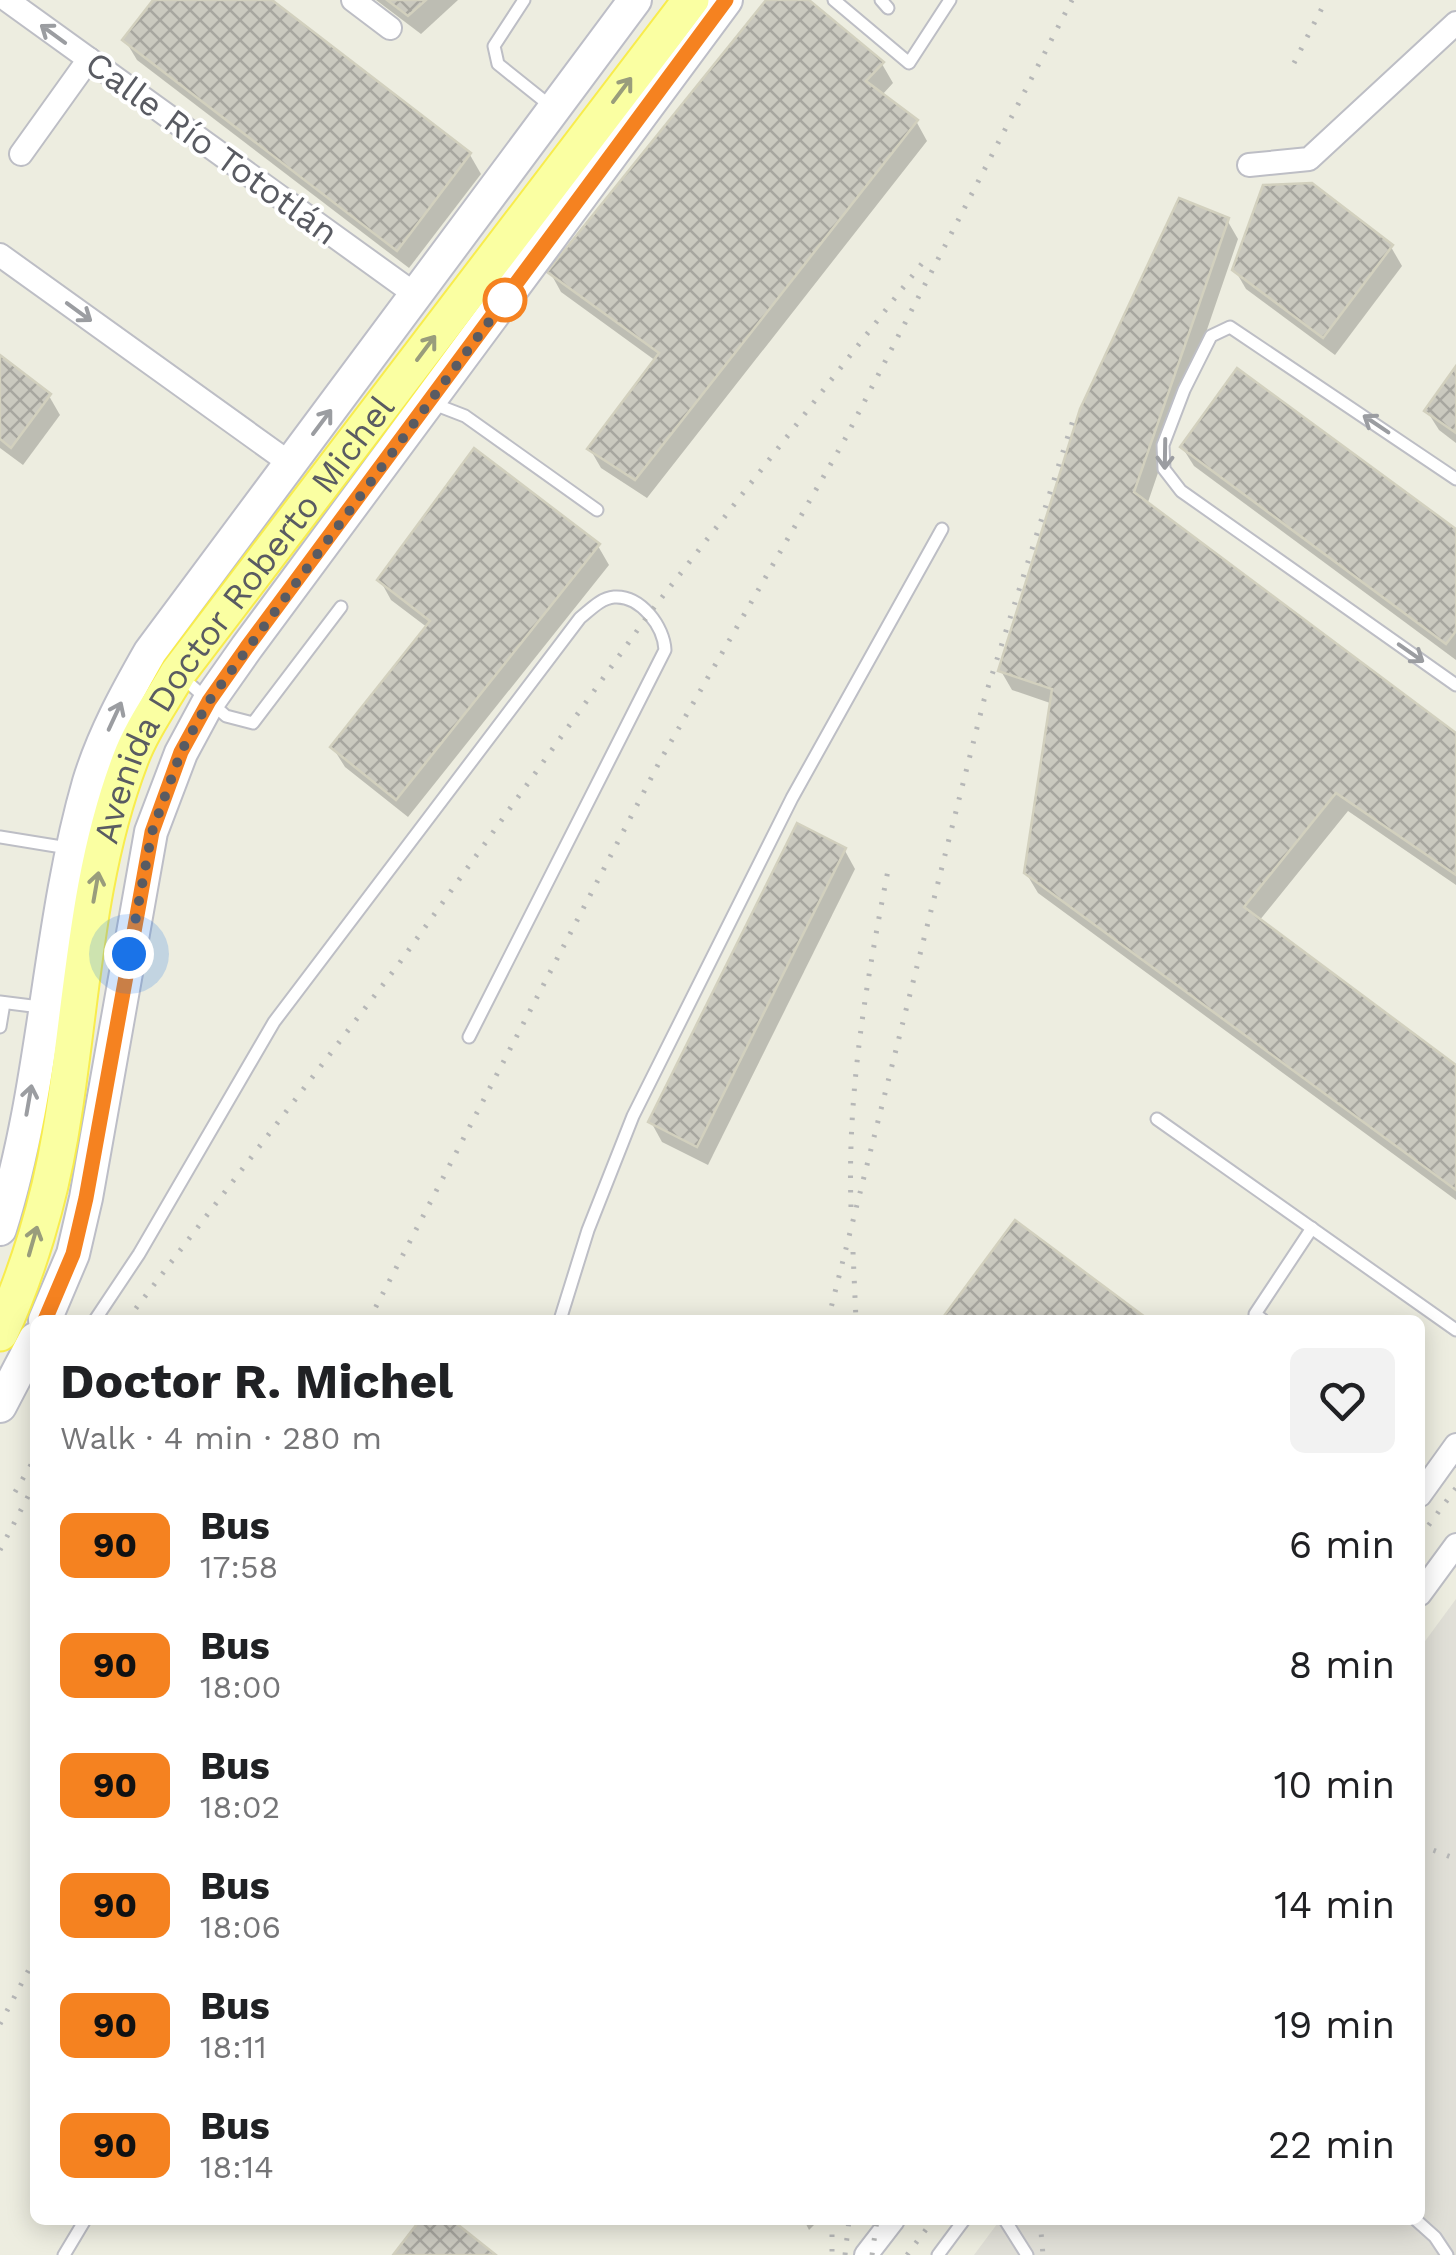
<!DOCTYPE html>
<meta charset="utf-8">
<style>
:root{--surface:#fff;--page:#f2f2f2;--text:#202124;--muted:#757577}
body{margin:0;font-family:"Work Sans",sans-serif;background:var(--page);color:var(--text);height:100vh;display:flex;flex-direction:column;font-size:38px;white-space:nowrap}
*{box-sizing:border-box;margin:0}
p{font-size:32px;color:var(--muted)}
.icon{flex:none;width:55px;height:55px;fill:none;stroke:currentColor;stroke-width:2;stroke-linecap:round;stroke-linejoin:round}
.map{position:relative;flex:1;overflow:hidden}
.panel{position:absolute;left:30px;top:1315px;width:1395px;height:910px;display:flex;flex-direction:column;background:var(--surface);border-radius:15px;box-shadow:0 5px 25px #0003}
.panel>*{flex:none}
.badge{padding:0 20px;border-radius:15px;font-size:35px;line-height:65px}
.you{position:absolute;width:50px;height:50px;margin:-25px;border:8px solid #fff;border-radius:50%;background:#1a73e8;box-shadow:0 0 0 15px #1a73e833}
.map>.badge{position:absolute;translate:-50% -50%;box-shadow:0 0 0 5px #fff}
.round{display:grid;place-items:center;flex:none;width:105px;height:105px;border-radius:15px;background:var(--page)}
.overview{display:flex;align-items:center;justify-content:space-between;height:170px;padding:0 30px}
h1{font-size:48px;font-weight:700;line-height:75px}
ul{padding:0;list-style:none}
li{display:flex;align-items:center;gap:30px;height:120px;padding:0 30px}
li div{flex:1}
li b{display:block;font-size:38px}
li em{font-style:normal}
li .badge{min-width:110px;font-weight:700;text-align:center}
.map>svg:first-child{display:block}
</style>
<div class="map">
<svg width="1456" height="2255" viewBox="0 0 1456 2255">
<defs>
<pattern id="building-cross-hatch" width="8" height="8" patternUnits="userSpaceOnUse" patternTransform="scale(2.5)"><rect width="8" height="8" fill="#cac9bf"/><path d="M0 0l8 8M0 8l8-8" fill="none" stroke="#a7a69f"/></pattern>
</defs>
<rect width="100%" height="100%" fill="#edede0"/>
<!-- industrial -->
<path fill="#e0dfd7" d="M1456,1599V2255H974L1000,2220H1420V1648Z"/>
<!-- shadow -->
<g fill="#0003">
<path d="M156,0H268L470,155L481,174L409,268L137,60L125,40Z"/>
<path d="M376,0H458L421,34Z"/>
<path d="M769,0H806L882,64L893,83L882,95L916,121L927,141L647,498L601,468L590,449L656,361L561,292L550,272Z"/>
<path d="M1227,220L1238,239L1147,505L1456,736V885L1348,811L1259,921L1456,1069V1200L1038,893L1026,873L1053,704L1012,690L1001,671Z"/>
<path d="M1391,247L1402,266L1335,355L1246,289L1235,270Z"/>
<path d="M0,358L49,396L60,415L23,465L0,448Z"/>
<path d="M1456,371V443L1439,430L1427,411Z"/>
<path d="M1182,447L1456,532V660L1194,466Z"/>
<path d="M598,546L609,565L408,817L345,767L333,748L428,628L391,600L380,580Z"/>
<path d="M844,849L855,869L708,1165L662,1142L651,1122Z"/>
<path d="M804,2220H819L809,2230Z"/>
</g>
<!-- building -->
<g fill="url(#building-cross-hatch)" stroke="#d2d0be" stroke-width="2.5">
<path d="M153,0H272L471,153L397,251L122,40Z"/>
<path d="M387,0H426L408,16Z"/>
<path d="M766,0H809L884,62L866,81L918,120L635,480L587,449L659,353L547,272Z"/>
<path d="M1312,183L1393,245L1323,338L1232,270L1263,185Z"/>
<path d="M1179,198L1229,218L1134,492L1456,733V875L1336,793L1244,907L1456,1065V1190L1024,873L1052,689L998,671L1080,409Z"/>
<path d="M0,355L51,394L11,448L0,439Z"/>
<path d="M1456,366V433L1424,411Z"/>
<path d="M1237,368L1456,529V631L1446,644L1180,447Z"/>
<path d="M474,448L600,544L396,800L330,747L430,621L377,580Z"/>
<path d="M797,823L846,848L697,1147L648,1122Z"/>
<path d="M1015,1220L1149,1320H941Z"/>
<path d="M420,2220H452L496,2255H393Z"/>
</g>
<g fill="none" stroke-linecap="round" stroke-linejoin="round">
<!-- service casing -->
<g stroke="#bdbec5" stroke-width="15">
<g id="service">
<path d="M524,0L494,46L498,64L553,108"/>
<path d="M834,0L909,63L950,0"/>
<path d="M881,0L888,8"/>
<path d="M434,404L465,416L597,510"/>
<path d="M1456,479L1230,327L1211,336L1184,390L1163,445L1164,469L1181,491L1456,685"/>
<path d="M183,678L226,716L253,723L341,607"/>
<path d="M0,837L68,848"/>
<path d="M0,1002L40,1007"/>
<path d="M0,1027L4,1003"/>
<path d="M1157,1119L1456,1330"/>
<path d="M95,1320L139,1254L274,1022L580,618C590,610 601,598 614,597C641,595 664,627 665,650L469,1037"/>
<path d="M560,1320L588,1230L633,1116L792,798L942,529"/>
<path d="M1263,1320L1255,1314L1312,1228"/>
<path d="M1005,2220L1027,2255"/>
<path d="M1416,2220L1435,2237L1447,2255"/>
<path d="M64,2255L85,2220"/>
<path d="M938,2255L964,2220"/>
</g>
</g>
<!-- minor casing -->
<g stroke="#bdbec5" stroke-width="26">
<g id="minor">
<path d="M7,0L416,295"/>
<path d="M353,0L390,28"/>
<path d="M21,154L89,59"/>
<path d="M1249,165L1309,159L1456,23"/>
<path d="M0,255L291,464"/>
<path d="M1420,1495L1456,1445"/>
<path d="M1420,1594L1456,1545"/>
<path d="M866,2255L893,2220"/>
</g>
</g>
<!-- secondary casing -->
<g stroke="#bdbec7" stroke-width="36">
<g id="secondary">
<path d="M0,1229C46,1084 47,928 89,782C103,736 126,694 150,652L635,0"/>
<path d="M45,1320L73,1254L86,1198L151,832L181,753L209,701L247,647L726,0"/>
<path d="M0,1406L35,1339"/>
</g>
</g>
<!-- primary casing -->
<g stroke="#f8ec4d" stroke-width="39">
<g id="primary">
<path id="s1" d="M0,1333C28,1272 49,1201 60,1136C82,1010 84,881 130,760C141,730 162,701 178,673L691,0"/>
</g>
</g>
<!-- service -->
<use href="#service" stroke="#fff" stroke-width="11"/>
<!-- minor -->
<use href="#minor" stroke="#fff" stroke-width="22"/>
<!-- secondary -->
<use href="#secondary" stroke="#fff" stroke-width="32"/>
<!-- primary -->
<use href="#primary" stroke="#faffa2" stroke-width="35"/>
<!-- rail -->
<g stroke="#b6b7b7" stroke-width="5" stroke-dasharray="2.5 12" stroke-linecap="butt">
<path d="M1294,63L1326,0"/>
<path d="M851,1207C847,1090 867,979 889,865"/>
<path d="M853,1252L856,1320"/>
<path d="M127,1320L398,965L649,614L923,262"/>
<path d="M369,1320L661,759L844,441L1072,0"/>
<path d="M828,1320L984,700L1074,417"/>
<path d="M15,1492L35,1458"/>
<path d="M1420,1537L1456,1488"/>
<path d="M0,1550L35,1483"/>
<path d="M1420,1845L1456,1859"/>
<path d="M0,2024L35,1958"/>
<path d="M832,2220V2255"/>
<path d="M1040,2220L1043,2255"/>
<path d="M845,2255L849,2220"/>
<path d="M872,2255L877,2220"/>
<path d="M907,2255L933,2220"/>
</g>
</g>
<!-- one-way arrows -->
<defs><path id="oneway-shaft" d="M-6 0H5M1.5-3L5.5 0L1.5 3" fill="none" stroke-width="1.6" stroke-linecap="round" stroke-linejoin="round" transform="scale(2.5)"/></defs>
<g stroke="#9b9da1">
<use href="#oneway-shaft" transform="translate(53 34) rotate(-144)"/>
<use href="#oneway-shaft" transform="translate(79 312) rotate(36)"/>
<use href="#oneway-shaft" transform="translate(322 422) rotate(-53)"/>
<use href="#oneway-shaft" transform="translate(1376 424) rotate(-146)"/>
<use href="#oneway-shaft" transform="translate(1165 454) rotate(91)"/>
<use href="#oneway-shaft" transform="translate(1411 653) rotate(35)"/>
<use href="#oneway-shaft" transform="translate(115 716) rotate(-65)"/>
<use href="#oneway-shaft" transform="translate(29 1100) rotate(-80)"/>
</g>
<g stroke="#999d7c">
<use href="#oneway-shaft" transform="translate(622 90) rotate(-53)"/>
<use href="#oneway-shaft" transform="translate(426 348) rotate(-53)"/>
<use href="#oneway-shaft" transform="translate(96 887) rotate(-80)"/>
<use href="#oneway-shaft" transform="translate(33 1241) rotate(-74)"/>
</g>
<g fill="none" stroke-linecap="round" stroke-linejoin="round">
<!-- line casing -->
<g stroke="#fff" stroke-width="22">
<path id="line" d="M45,1320L73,1254L86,1198L152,832L181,752L209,701L247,647L726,0"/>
</g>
<!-- line -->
<use href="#line" stroke="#f58220" stroke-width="15"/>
<!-- walk -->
<path stroke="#595b62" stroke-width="10" stroke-dasharray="0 18" d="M129,954L152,832L181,752L209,701L505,300"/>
</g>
<!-- markers -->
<circle fill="#fff" stroke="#f58220" stroke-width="5" cx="505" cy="300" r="20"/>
<g text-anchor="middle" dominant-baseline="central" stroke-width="8" stroke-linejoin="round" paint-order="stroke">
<!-- street labels -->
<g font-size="35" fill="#595b62" stroke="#fff">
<text transform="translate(212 148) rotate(36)">Calle Río Tototlán</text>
<text stroke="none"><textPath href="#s1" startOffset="768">Avenida Doctor Roberto Michel</textPath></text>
</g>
</g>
</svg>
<div class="you" style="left:129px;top:954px"></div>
<section class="panel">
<div class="overview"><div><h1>Doctor R. Michel</h1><p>Walk · 4 min · 280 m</p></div><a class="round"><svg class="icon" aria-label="heart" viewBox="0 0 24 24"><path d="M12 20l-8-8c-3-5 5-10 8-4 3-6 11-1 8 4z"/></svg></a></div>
<ul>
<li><span class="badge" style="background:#f58220;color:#111">90</span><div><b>Bus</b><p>17:58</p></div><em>6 min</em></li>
<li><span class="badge" style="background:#f58220;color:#111">90</span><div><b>Bus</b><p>18:00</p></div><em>8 min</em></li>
<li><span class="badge" style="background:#f58220;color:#111">90</span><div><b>Bus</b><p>18:02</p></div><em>10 min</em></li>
<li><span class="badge" style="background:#f58220;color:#111">90</span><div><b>Bus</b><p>18:06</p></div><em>14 min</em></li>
<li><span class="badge" style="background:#f58220;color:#111">90</span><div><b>Bus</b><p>18:11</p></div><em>19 min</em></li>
<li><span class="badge" style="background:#f58220;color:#111">90</span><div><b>Bus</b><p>18:14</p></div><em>22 min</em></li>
</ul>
</section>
</div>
